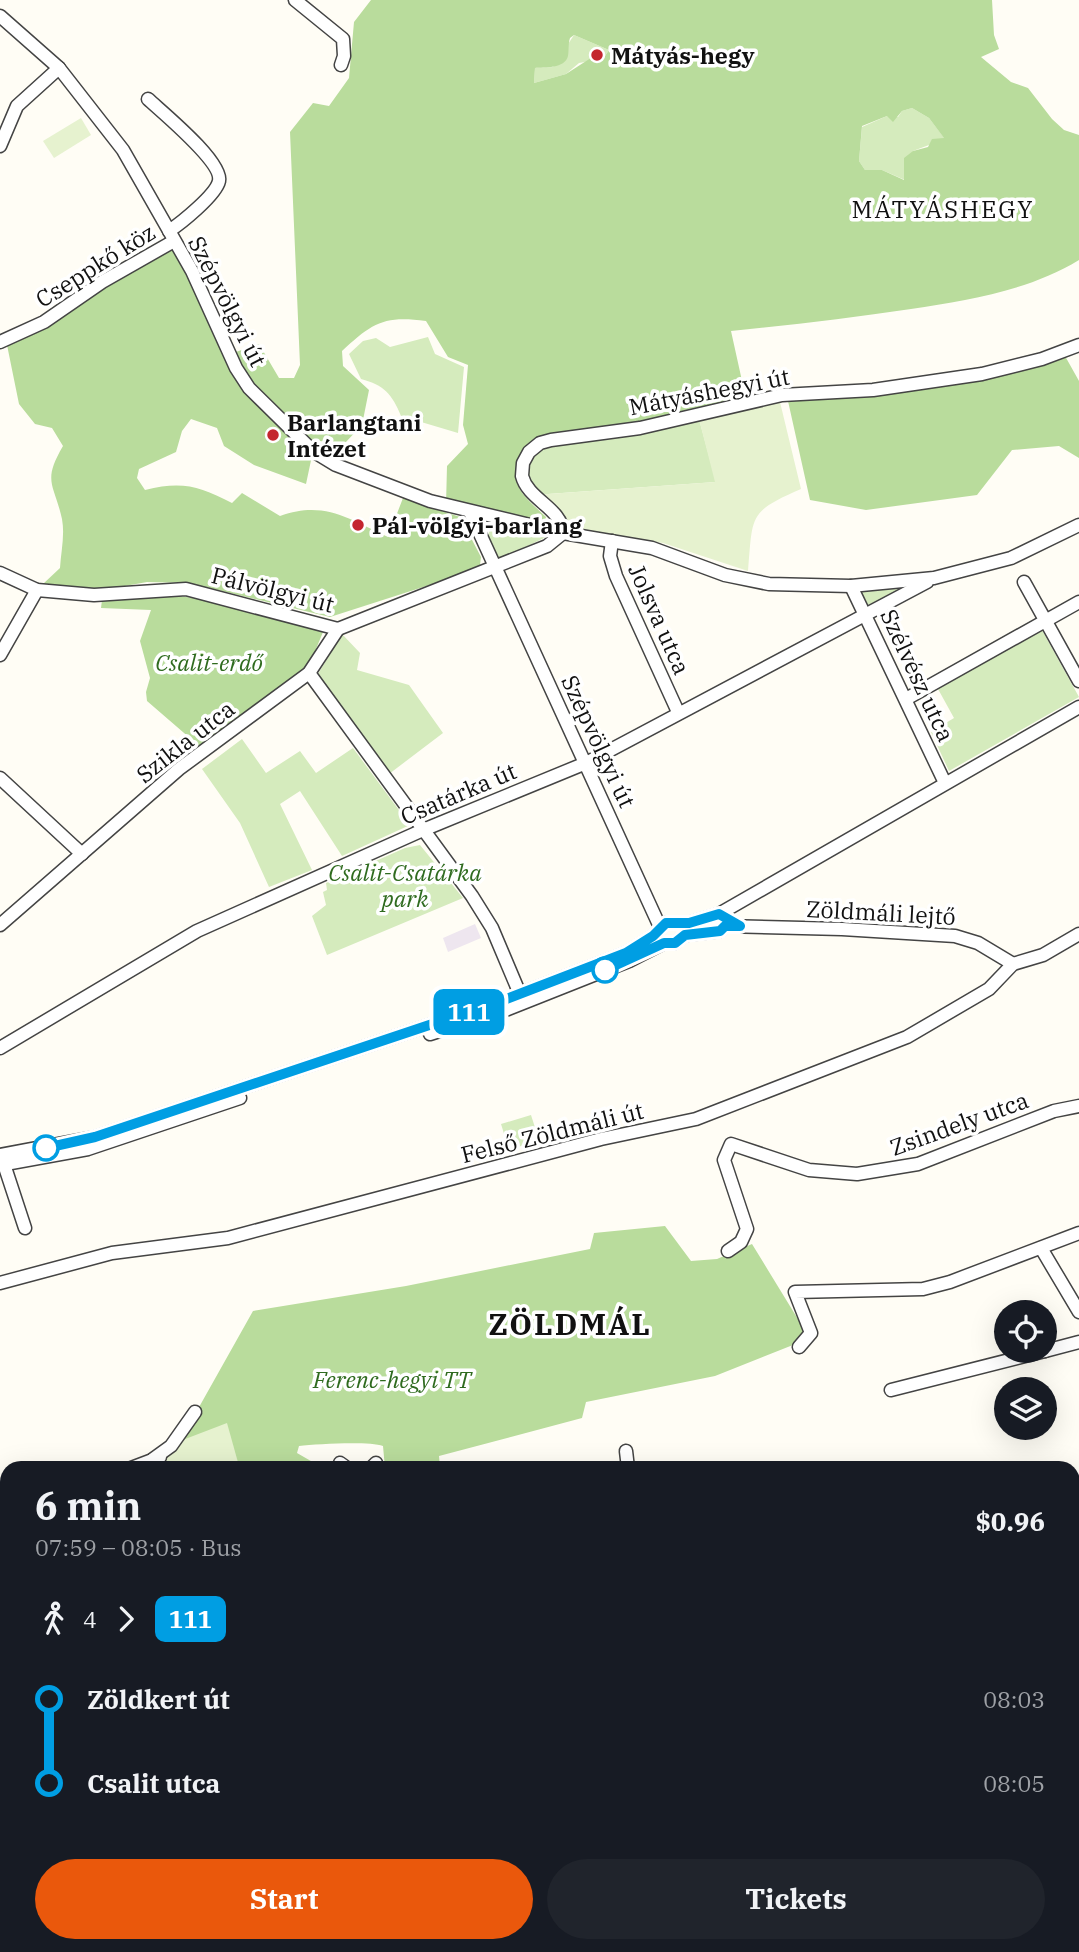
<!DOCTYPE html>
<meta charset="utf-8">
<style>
:root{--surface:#171b24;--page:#20242c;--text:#f1f3f6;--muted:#9ea1a6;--accent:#ea580c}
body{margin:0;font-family:"IBM Plex Serif",serif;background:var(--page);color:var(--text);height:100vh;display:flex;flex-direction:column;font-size:26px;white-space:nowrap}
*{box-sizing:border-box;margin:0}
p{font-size:23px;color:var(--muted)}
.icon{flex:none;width:38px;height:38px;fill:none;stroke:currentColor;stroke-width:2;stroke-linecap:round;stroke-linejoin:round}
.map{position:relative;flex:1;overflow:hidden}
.sheet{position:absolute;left:0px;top:1461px;width:1080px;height:492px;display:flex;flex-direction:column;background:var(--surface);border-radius:21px 21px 0 0;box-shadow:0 7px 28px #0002}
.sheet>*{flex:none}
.badge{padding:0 14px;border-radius:10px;font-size:24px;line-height:46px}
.fabs{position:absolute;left:994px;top:1300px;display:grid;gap:14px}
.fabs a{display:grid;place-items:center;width:63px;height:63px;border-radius:50%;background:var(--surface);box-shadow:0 7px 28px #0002;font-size:35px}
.map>.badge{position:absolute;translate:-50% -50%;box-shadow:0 0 0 4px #fff}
.legs{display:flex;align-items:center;gap:10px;height:77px;padding:0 35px;font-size:23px}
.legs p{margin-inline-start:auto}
.summary{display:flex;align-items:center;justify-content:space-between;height:119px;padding:0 35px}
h1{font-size:38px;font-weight:800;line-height:52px}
.button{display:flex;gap:14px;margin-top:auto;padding:14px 35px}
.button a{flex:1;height:80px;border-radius:42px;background:var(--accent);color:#fff;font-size:28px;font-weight:800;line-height:80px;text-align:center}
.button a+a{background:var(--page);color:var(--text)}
ul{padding:0 35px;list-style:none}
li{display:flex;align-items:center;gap:24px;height:84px;font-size:26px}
li i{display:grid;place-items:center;width:10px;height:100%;margin:0 9px;background:currentColor}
li i::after{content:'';width:18px;height:18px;margin:-9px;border:5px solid;border-radius:50%;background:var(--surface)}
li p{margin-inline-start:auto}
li:first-child i{background:linear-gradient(#0000 50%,currentColor 0)}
li:last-child i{background:linear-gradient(currentColor 50%,#0000 0)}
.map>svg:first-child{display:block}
</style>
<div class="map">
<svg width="1079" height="1952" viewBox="0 0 1079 1952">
<rect width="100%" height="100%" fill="#fffdf5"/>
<!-- industrial -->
<path fill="#eee6ef" d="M475,924L481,938L448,952L443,938Z"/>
<!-- green -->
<g fill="#d5ebbd">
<path d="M574,35L609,50L603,59L579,63L566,74L534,83L535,68L553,67Z"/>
<path d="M912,108L929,118L945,139L913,151L905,180L882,170H865L859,161L862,127L887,116L898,117L902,111Z"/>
<path d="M428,337L435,354L464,367L458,433L401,416C392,394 384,385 361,379L349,354L363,341L376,338L390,347Z"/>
<path d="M699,419L716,482L534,495L525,472L532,454L544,445L638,435Z"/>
<path d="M498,521L545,535L546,537L499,560L488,536L491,525Z"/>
<path d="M906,587L868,605L862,593L863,590Z"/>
<path d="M1042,630L1079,697L949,771L931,732L954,718L938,689Z"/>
<path d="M342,634L360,653L357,670L409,685L443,733L389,774L318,674Z"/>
<path d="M242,739L266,773L300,751L316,773L353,748L410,825L342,856L300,791L280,804L312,870L269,887L240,823L202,769Z"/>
<path d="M420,845L463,898L327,955L312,916L326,905L323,892L327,890L326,883L405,848Z"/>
<path d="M531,1115L539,1140L509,1150L501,1124Z"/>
</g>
<!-- forest -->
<g fill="#b9dc9c" fill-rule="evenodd">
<path d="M371,0H992L994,35L999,49L981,57L1011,82L1028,88L1052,119L1064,130L1079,135V260C1028,291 969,300 911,309C851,318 791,325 731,331L746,399L526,449C503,482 523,495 546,517L544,525L446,505L447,466L468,444L463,425L468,365L448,357L426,321C384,315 372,323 342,351L343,366L369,390L362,425L345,443L319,441L313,451L306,484L254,465L224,446L217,428L191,419L182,431L176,452L139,469L137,478L145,490C182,481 199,486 232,503L242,493L280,516C324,500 349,519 388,537L403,498L460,517L481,557L480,565L473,571L330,617L189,583L147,582L97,591L43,584L60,568C61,552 65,535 62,519C54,483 42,482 63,446L52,428L35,424L19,404L6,340L174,241L230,354L259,344L279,378H294L300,365L290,132L313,103L329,106L349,78L354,22ZM574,35L609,50L603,59L594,56L566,74L534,83L535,68C544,67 565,69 568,56C569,51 568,44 570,38ZM912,108L929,118L944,138L932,139L928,147L913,151L904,158V180L882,170H865L859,161L862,126L887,116L893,122L902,111Z"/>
<path d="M1065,356L1079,381V458L1059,446L1012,450L977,495L866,510L810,500L788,401Z"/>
<path d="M155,594C212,597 267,615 322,629L323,632L309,666L187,756L181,746L191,739L147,701L146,692L150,678L140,641L151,610L101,608L102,600Z"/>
<path d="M665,1226L691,1261L717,1259L752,1244L804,1329L798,1343L715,1376L586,1402L582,1418L439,1456L440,1468H385L383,1446C369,1441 317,1444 299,1446L297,1453L323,1468H231L238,1466L180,1441L253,1311L406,1286L590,1249L594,1233Z"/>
<path d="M7,1530V1654L0,1657V1538Z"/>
</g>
<!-- pitch -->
<g fill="#e6f2cf">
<path d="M81,118L91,135L54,158L43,141Z"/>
<path d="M780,402L801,489C748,512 753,515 748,571L663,543L575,528L546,498L534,495L715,482L699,419Z"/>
<path d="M227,1423L239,1466L167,1468L163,1456L180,1441Z"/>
</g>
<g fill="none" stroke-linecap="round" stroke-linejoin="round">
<!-- minor casing -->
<g stroke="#444" stroke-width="15">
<g id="minor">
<path d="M295,0L343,39L344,56L341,65"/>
<path d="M0,16L59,68L123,150L192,271L236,368L249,388L313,451L336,465L430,501L563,533L652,548L725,575L769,584L851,586L934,578L1011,558L1079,525"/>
<path d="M148,99C163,113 223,162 219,181C216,195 181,223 169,231"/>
<path d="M0,146L17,106L59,68"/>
<path d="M0,342L44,322L102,282L174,241"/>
<path d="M470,512L660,927"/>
<path d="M563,533C562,508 528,500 522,476L523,463L529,452L540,443L551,440L640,428L782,395L873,390L982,374L1042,359L1079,345"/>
<path d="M612,541L610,556L616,576L678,712"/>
<path d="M0,573L37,590L94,595L186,589L338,629L547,546L563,533"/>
<path d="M1024,582L1079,681"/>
<path d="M851,586L945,783"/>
<path d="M0,655L37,590"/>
<path d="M309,673L472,896L492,928L522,999"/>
<path d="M906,699L1079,602"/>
<path d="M0,778L82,854"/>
<path d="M0,925L179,769L309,673L338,629"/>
<path d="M725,926L842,929L955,936L978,943L1013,964"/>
<path d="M430,1034L508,1009L629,961L664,943H675L685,935L720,931L725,926"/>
<path d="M0,1048L197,931L423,830L586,763L927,582"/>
<path d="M0,1155L95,1137L504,1000L626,953L653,936L666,923H689L719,914L1079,707"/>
<path d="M2,1158L25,1228"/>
<path d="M0,1165L88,1149L240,1098"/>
<path d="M1041,1248L1079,1312"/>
<path d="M728,1251L741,1242L747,1229L724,1160L731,1144L809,1170L857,1174L918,1164L1054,1111L1079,1106"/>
<path d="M0,1283L112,1253L228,1238L601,1139L696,1119L907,1037L989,989L1013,964L1043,955L1079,934"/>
<path d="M799,1347L811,1333L795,1292L923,1289L950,1282L1079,1233"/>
<path d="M1045,1351L1079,1342"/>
<path d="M891,1390L1045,1351"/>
<path d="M626,1451L628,1468"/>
<path d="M153,1459L171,1446L195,1412"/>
<path d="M340,1463L347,1468"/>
<path d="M131,1468L160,1457"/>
<path d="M371,1468L376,1463"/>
<path d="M1073,1523L1079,1521"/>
<path d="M0,1538L7,1530"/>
<path d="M1073,1629H1079"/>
<path d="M0,1657L7,1654"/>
<path d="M0,1716L7,1720"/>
<path d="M1073,1738L1079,1735"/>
<path d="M1073,1750L1079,1746"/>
<path d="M0,1862H7"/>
<path d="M1073,1890L1079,1891"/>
<path d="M168,1946L173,1952"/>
<path d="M44,1952L46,1946"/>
<path d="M269,1952L271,1946"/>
<path d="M555,1952L565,1946"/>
<path d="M808,1952L811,1946"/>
<path d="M974,1952L976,1946"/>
</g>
</g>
<!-- minor -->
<use href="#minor" stroke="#fff" stroke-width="12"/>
</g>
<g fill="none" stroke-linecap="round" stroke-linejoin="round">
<!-- line-1 casing -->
<g stroke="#fff" stroke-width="16">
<path id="line-1" d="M46,1148L95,1137L504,1000L626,953L653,936L666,923H689L719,914L740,926H725L720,931L685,935L675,943H664L605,970"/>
</g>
<!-- line-1 -->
<use href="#line-1" stroke="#009ee3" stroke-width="10"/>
</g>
<!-- markers -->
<g fill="#c4262e" stroke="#fff" stroke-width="2.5">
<circle cx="597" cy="55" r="7"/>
<circle cx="273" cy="435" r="7"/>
<circle cx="358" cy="525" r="7"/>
</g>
<g fill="#fff" stroke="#009ee3" stroke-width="3.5">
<circle cx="605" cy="970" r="12"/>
<circle cx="46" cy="1148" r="12"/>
</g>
<g text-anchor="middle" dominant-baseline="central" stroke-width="7" stroke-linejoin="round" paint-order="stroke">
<!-- poi labels -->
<g font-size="23" font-weight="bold" fill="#111" stroke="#fff" text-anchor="start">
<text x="611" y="55">Mátyás-hegy</text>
<text x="287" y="422">Barlangtani<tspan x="287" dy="26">Intézet</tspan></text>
<text x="372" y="525">Pál-völgyi-barlang</text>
</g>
<!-- street labels -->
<g font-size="23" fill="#111" stroke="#fff">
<text transform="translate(95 265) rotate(-32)">Cseppkő köz</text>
<text transform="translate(228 301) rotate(63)">Szépvölgyi út</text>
<text transform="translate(709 391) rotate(-11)">Mátyáshegyi út</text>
<text transform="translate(273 589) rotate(14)">Pálvölgyi út</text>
<text transform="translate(660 619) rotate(66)">Jolsva utca</text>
<text transform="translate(918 675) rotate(65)">Szélvész utca</text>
<text transform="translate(185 741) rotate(-38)">Szikla utca</text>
<text transform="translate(599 741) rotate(65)">Szépvölgyi út</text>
<text transform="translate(458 793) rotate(-23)">Csatárka út</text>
<text transform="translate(881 912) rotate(3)">Zöldmáli lejtő</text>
<text transform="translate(959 1123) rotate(-20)">Zsindely utca</text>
<text transform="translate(552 1132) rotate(-14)">Felső Zöldmáli út</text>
</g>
<!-- park labels -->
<g font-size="23" font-style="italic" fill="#2f6b1f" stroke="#fff">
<text x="209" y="662">Csalit-erdő</text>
<text x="405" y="872">Csalit-Csatárka<tspan x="405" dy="26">park</tspan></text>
<text x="392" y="1379">Ferenc-hegyi TT</text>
</g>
<!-- neighbourhood labels -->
<g font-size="24" letter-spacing="2" fill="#111" stroke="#fff">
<text x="943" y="209">MÁTYÁSHEGY</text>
</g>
<!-- district labels -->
<g font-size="30" font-weight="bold" letter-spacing="2" fill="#111" stroke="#fff">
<text x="570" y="1323">ZÖLDMÁL</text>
</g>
</g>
</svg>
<div class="fabs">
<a><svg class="icon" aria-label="locate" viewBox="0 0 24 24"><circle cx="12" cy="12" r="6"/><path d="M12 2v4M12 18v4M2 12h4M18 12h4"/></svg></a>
<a><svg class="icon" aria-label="layers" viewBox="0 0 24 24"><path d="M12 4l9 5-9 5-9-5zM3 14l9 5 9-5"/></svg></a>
</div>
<b class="badge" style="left:469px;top:1012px;background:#009ee3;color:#fff">111</b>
<section class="sheet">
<div class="summary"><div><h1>6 min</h1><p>07:59 – 08:05 · Bus</p></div><b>$0.96</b></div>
<div class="legs"><svg class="icon" aria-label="walk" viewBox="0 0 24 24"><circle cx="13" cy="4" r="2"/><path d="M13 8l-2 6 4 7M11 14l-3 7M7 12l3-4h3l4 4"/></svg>4<svg class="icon" aria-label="forward" viewBox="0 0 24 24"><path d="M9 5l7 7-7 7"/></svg><b class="badge" style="background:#009ee3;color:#fff">111</b></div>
<ul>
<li><i style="color:#009ee3"></i><b>Zöldkert út</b><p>08:03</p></li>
<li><i style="color:#009ee3"></i><b>Csalit utca</b><p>08:05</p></li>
</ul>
<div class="button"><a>Start</a><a>Tickets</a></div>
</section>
</div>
